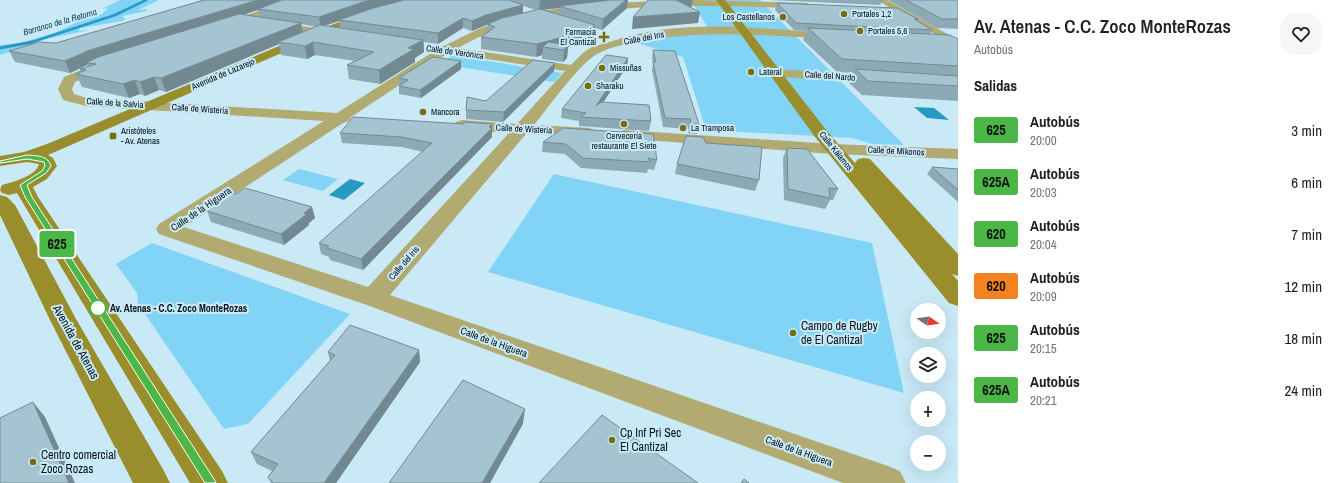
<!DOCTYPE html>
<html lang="es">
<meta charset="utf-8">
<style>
:root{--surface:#fff;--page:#f6f6f6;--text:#202124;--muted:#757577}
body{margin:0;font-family:"Archivo Narrow",sans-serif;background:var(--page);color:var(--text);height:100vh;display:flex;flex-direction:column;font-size:15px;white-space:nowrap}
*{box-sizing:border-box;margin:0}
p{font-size:13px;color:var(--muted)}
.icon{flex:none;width:22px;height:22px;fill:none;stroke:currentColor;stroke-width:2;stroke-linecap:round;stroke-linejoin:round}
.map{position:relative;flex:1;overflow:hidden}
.details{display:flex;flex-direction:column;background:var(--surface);width:380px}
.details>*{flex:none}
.badge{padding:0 8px;border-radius:3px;font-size:14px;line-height:26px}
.needle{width:26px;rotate:103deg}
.tools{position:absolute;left:910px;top:303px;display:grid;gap:8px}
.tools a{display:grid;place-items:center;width:36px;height:36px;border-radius:50%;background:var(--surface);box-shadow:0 4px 16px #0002;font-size:20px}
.map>.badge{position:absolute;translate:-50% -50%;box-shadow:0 0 0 2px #fff}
h2{padding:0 16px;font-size:15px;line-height:36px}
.round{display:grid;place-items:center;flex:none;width:42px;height:42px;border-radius:16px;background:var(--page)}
.summary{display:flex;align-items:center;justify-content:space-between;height:68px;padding:0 16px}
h1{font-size:19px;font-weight:600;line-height:30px}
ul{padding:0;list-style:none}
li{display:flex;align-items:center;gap:12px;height:52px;padding:0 16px}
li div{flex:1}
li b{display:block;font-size:15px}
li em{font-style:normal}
li .badge{min-width:44px;font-weight:700;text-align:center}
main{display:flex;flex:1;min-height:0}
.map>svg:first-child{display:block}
</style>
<main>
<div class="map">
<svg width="958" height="483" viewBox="0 0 958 483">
<rect width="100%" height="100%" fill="#c9e9f7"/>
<!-- green -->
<g fill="#81d4f5">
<path d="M120,0H159L138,10L147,9V11L122,16L125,19L123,21L80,28L78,31L90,30L45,39L0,55V45L21,43L57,32L79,21L102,14L108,8L102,9Z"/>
<path d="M691,0H760L904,145L872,144L852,138L706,130L683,57L637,43L708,28Z"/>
<path d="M451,56H458L562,73L554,82L441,64Z"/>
<path d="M299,169L338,179L323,191L283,180Z"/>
<path d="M554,174L872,243L904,393L488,272Z"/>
<path d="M152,243L350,314L248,424L224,429L138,304L137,293L116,264Z"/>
</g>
<!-- water -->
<g fill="#269ac0">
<path d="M914,107L934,108L949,120L927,118Z"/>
<path d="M350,179L365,183L344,200L329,195Z"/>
</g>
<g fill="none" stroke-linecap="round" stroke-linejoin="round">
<!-- stream-far1 -->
<path stroke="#269ac0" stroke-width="2.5" d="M29,43L115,15L146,0"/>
<!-- stream -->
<path stroke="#269ac0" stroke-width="3" d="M0,48L32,42"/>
<!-- street -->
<g fill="#b2ab71" fill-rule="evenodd">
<path d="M294,0H307L229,27H221L220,25L221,23Z"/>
<path d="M693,0L807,3L812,6L807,9C726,5 645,3 564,15C544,18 522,21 502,28C486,33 472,40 458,48L571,65C576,60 581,54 587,50C593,46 603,44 610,42C681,17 761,29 835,33L840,36L835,39C771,36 707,29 643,41C628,43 610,47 597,54C579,64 548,108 534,125L589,128L595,130L597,133L595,136L589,138L526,134L390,295L888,466L900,471L906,483H843L364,304L159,234L156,229L159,224L324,121L86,106L63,100L58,89L64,77L105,60L109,61L111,64L109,67L75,82L72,89L74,94L87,98L337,113L436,50L437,47L444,46C460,38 477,29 494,23C554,3 630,2 693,0ZM448,53L565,71L517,124L462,120L456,122L454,125L456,128L462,130L509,133L368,287L184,227L343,123L349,121L351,117Z"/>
<path d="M877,0H887L958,40V48Z"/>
<path d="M273,22L338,31L343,34L338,37L269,27L268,25Z"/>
<path d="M774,69L881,76L886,77L888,80L886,83L881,84L769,76L768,73L769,70Z"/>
<path d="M624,130L833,144L958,149V159L833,154L618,138L616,135L618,132Z"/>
</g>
<!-- secondary -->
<g fill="#9a8e2c" fill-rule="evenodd">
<path d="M413,0H427L426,2L371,17L325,34L48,155L53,158L57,166L47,179L33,187L38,197L222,471L228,483H190L17,193L9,195L2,193L0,190L2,185C13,182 36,176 39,164L27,162L0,166V156L24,152L47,144L317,30L365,13Z"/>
<path d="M716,0H725L827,131L855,163L858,159L864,158L870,159L958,254V276L952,274L958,281V306L949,303L815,137Z"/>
<path d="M0,195L7,197L15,205L76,319L164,471L170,483H133L50,320L0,215Z"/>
</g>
</g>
<!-- wall -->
<g fill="#8da9b4" fill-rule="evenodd">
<path d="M201,0H628L627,8L602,30L595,28L594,37L588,42L568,47L567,58L563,62L542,59V55L536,57L481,49V37L487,32L488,24H489L486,25L472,31L463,28L438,44L424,42V52L415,58V62L380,84L349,79L347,65L355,61L315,55L307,59L281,55L279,44L166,92L159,90L145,96L140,94L129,98L82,87L76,74L81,72L80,69L88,67L87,65L70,73L15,62L9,51L56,43L201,1ZM523,6L536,10L523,13ZM559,8L558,14L543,10ZM258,10L260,17L244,14ZM339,21L340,28L324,26ZM301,24L317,27L303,32Z"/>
<path d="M769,0H883L880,5Z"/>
<path d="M888,0H958V29L937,28Z"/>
<path d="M777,3L918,19L917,21L932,30L930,34L958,39V101L862,95L849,83L853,73L837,72L803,40L807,31L794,30L775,10Z"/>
<path d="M653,50L699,124L697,134L688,133L689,129L663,127L652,70L653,63L652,58Z"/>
<path d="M628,58L627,66L603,102L651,121L649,131L579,126V121L561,118L562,109Z"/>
<path d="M461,61V69L421,98L399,94V78Z"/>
<path d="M554,71L503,122L466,119V110Z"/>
<path d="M492,128V137L363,270L330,260L329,257L321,254L319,243L423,152L402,147L342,143L340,133Z"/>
<path d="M563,128L657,160L654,170L648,169L647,173L581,168L565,154L542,152L543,142Z"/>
<path d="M706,143L759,180L755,191L675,174L677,164Z"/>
<path d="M787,148L838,189L833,200H830L825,209L784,200L783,158Z"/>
<path d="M932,167L958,169V202L927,174Z"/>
<path d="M312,207L315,218L309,223V225L284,245L211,222L207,211Z"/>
<path d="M419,350L420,362L336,483H271L268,477L272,471L257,464L251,452L330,361L328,352Z"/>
</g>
<!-- shaded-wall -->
<g fill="#738992">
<path d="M258,0H289L258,9V10L95,62L86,63L87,65L70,73L65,61L90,50Z"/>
<path d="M372,0H407L339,20V21L321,27L319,17L363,2Z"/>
<path d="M540,0H625L559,6V8L539,10Z"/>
<path d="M626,0H628L627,8L602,30L603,19Z"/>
<path d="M673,0H693L691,8Z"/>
<path d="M523,5V15L486,25L472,31V21L486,15Z"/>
<path d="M700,12L698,23L632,29L633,17Z"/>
<path d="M463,18V28L438,44V33Z"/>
<path d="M301,23L303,34L278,42L279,44L166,92L161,78Z"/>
<path d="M595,25L594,37L588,42L568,47L567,58L563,62L564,50L543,47L542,55L536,57L537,44Z"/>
<path d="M423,40L424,52L415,58V62L380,84L379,70L408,48Z"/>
<path d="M313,42L315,55L307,59L305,46Z"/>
<path d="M628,58L627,66L595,115L596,106Z"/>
<path d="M461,61V69L421,98L420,90Z"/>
<path d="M555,63L554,71L503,122L504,112Z"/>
<path d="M154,77L159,90L145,96L140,82Z"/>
<path d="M135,80L140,94L129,98L123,84Z"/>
<path d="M492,124V137L363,270L361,259Z"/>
<path d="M312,207L315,218L309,223V225L284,245L281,234L304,213Z"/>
<path d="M419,350L420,362L336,483H324Z"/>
<path d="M33,402L45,417L75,483H69Z"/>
<path d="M525,409L523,424L490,483H482Z"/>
</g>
<!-- building -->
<g fill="#a4c4d1" stroke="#738992">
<path d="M204,0H258L90,50L65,61L9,51L39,42L56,43Z"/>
<path d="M282,0H372L363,2L319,17L258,9Z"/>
<path d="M404,0H509L523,5L486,15L472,21L463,18L438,33L339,20L370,9Z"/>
<path d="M611,0H626L603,19L559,6Z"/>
<path d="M648,0H676L700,12L633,17Z"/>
<path d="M906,0H958V19H942Z"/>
<path d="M777,3L897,8L918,19H914L932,30L796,23Z"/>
<path d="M540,9L595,25L589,30L537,44L481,37L495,27L488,24L502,18Z"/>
<path d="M239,14L301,23L161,78L154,77L140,82L135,80L123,84L76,74L86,70L80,69L96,64L86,63L98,57Z"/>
<path d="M320,25L423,40L408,48L414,49L379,70L347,65L374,52L313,42L305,46L278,42Z"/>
<path d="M808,28L950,35L958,39V66L842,59Z"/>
<path d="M548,42L568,45L564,50L543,47Z"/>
<path d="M653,50L675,51L699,124H690L691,119L665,118L653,62H656Z"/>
<path d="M606,55L628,58L596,106L601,102L649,105L651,121L580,117L586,113L562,109Z"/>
<path d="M433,57L461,61L420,90L399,86L408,80L399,78Z"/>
<path d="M533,60L555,63L504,112L466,110L467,97L486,101Z"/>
<path d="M855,69L958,76V86L868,81Z"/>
<path d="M353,117L464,124V122L492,124L489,127L492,128L361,259L327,248L329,246L319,243L432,143L401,137L340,133Z"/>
<path d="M563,128L653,134L657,160L648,158L650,162L583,158L566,144L543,142Z"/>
<path d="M686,136L703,137L706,143L762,147L759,180L677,164Z"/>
<path d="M787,148L807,149L838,189L829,188L830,198L788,189Z"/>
<path d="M932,167L958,169V190Z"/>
<path d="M245,188L312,207L304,213L307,214L281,234L207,211L232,193L236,194Z"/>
<path d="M350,325L419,350L324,483H273L268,477L278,464L251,452L335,355L328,352Z"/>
<path d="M463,380L525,409L482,483H389Z"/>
<path d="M33,402L69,483H0V418Z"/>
<path d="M602,415L698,483H539Z"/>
<path d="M744,479L749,483H741Z"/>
</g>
<!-- line -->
<path fill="#4ab747" stroke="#fff" d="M27,155C37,156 48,155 51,166L46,173L27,185L32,197L214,479L216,483H205L25,197L20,185L42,171L45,166L44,162L27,159L0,163V161Z"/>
<!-- markers -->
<g fill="#796d0a" stroke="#c9e9f7" stroke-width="1.5">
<circle cx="844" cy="14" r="4"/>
<circle cx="783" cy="17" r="4"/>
<circle cx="860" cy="31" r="4"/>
<path d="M602 31h4v4h4v4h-4v4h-4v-4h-4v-4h4z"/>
<circle cx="602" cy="68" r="4"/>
<circle cx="751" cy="72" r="4"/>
<circle cx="588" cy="86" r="4"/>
<circle cx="423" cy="112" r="4"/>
<circle cx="624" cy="124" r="4"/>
<circle cx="683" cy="128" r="4"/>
<rect x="109" y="132" width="8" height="8" rx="2"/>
<circle cx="793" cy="333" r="4"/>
<circle cx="612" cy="440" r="4"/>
<circle cx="33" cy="462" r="4"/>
</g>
<circle fill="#fff" stroke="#4ab747" stroke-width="2" cx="98" cy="308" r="8"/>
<g text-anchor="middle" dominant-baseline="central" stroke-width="4" stroke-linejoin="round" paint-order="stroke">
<!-- far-poi labels -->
<g font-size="9" fill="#061116" stroke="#c9e9f7" text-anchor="start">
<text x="852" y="14">Portales 1,2</text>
<text x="775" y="17" text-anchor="end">Los Castellanos</text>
<text x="868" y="31">Portales 5,6</text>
<text x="596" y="32" text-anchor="end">Farmacia<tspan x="596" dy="10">El Cantizal</tspan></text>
<text x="610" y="68">Missuñas</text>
<text x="759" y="72">Lateral</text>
<text x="596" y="86">Sharaku</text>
<text x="431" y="112">Mancora</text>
<text x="691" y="128">La Tramposa</text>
<text x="121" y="131">Aristóteles<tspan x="121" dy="10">- Av. Atenas</tspan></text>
<text x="624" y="136" text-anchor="middle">Cervecería<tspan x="624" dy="10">restaurante El Siete</tspan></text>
</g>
<!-- far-water labels -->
<g font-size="9" font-style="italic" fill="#103f50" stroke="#c9e9f7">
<text transform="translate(60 22) rotate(-16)">Barranco de la Retorna</text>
</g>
<!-- far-street labels -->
<g font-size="9" fill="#061116" stroke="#c9e9f7">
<text transform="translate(644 38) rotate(-11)">Calle del Iris</text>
<text transform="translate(455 52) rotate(8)">Calle de Verónica</text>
<text transform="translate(223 74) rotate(-23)">Avenida de Lazarejo</text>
<text transform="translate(830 76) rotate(4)">Calle del Nardo</text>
<text transform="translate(115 103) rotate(4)">Calle de la Salvia</text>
<text transform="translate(200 109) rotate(4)">Calle de Wisteria</text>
<text transform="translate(524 129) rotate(3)">Calle de Wisteria</text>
<text transform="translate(836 151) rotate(51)">Calle Kálamos</text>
<text transform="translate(896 151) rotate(3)">Calle de Mikonos</text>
<text transform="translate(404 263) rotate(-49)">Calle del Iris</text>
</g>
<!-- street labels -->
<g font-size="10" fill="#061116" stroke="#c9e9f7">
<text transform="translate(201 209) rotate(-34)">Calle de la Higuera</text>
<text transform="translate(494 342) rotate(20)">Calle de la Higuera</text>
<text transform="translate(799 451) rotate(20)">Calle de la Higuera</text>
</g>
<!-- stop labels -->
<g font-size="10" font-weight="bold" fill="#061116" stroke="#c9e9f7" text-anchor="start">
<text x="110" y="308">Av. Atenas - C.C. Zoco MonteRozas</text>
</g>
<!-- near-poi labels -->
<g font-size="12" fill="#061116" stroke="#c9e9f7" text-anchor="start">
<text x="801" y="326">Campo de Rugby<tspan x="801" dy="14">de El Cantizal</tspan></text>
<text x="620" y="433">Cp Inf Pri Sec<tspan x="620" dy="14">El Cantizal</tspan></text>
<text x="41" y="455">Centro comercial<tspan x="41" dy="14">Zoco Rozas</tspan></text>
</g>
<!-- near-street labels -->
<g font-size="12" fill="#061116" stroke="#c9e9f7">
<text transform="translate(76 342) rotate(61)">Avenida de Atenas</text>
</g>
</g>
</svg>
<div class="tools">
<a><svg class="needle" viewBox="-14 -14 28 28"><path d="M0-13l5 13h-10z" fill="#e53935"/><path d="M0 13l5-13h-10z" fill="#757577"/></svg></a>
<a><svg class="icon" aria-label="layers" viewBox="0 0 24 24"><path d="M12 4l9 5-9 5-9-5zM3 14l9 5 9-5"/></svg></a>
<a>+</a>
<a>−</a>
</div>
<b class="badge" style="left:57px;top:244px;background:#4ab747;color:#111">625</b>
</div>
<section class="details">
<div class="summary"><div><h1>Av. Atenas - C.C. Zoco MonteRozas</h1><p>Autobús</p></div><a class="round"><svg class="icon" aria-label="heart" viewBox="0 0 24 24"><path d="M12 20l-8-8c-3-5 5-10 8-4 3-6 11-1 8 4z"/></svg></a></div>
<h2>Salidas</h2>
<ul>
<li><span class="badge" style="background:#4ab747;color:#111">625</span><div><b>Autobús</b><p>20:00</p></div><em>3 min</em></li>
<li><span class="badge" style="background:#4ab747;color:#111">625A</span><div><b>Autobús</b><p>20:03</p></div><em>6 min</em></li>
<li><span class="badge" style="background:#4ab747;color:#111">620</span><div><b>Autobús</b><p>20:04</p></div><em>7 min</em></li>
<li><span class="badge" style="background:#f58220;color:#111">620</span><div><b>Autobús</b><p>20:09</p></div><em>12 min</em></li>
<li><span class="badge" style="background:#4ab747;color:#111">625</span><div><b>Autobús</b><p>20:15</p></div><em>18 min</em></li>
<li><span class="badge" style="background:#4ab747;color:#111">625A</span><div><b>Autobús</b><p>20:21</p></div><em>24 min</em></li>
</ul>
</section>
</main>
